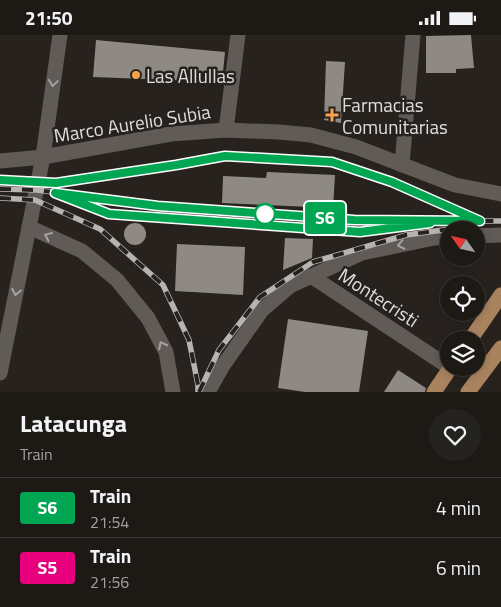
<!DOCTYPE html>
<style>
:root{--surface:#1d1a16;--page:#25231f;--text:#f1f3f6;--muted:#a0a1a1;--line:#3b3835}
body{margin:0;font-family:"Titillium Web",sans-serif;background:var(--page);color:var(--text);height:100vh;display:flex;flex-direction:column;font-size:19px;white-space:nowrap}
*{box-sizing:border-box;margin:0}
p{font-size:16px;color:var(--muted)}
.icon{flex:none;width:28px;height:28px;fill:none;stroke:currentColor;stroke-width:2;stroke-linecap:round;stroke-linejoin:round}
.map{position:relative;height:357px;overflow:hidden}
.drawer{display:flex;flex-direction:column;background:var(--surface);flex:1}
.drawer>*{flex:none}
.badge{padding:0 10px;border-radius:4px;font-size:18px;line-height:32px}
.needle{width:32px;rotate:304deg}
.tools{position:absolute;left:440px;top:186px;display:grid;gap:10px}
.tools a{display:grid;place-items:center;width:45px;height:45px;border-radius:50%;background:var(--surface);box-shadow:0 2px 8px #0003,0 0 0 1px var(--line);font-size:25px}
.map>.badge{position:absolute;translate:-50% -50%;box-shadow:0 0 0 2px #fff}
.round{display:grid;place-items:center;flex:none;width:52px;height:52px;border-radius:26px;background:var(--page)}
.summary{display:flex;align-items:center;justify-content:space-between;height:85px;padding:0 20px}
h1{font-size:24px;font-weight:700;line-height:38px}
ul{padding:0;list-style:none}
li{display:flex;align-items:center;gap:15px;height:60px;padding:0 20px;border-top:1px solid var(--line)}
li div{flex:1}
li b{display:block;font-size:19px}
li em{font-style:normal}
li .badge{min-width:55px;font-weight:700;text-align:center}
.status{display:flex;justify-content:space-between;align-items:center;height:35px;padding:0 25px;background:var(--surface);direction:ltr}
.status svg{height:14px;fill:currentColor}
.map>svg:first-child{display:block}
</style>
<div class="status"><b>21:50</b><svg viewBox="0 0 49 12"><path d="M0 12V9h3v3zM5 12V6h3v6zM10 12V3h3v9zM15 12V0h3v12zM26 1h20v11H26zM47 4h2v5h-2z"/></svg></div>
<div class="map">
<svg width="501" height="357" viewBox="0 0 501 357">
<rect width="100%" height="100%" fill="#27221e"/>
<!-- building -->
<g fill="#8f8984">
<path d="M471,0L474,33L456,34V38H426V1Z"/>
<path d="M96,5L225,17L222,47L93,42Z"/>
<path d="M326,26L345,27L341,88L324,85Z"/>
<path d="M267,137L335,140L333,173L222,168L223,141L266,143Z"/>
<circle cx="135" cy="199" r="11"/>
<path d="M285,203L313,204L312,223L283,235Z"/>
<path d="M177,209L245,212L243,260L175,256Z"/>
<path d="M288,284L368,296L359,357H305L278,353Z"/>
<path d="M398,335L426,353L425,357H384Z"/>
</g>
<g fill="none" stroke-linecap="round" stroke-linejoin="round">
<!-- minor -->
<g stroke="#615b57" stroke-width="15">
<path d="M226,95L238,0"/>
<path d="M0,126L43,122L171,99L226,95L279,97L311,100L356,112L455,150L501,159"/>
<path d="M402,130L413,0"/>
<path d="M29,192L82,216L117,245L148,283L166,317L173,357"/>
<path d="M476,201L501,200"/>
<path d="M311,241L449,332"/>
<path d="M0,338L43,122L60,0"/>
<path d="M208,357L222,332L262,275L290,251L362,218L434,203L449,202"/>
</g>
<!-- major -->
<g stroke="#a9835e" stroke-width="15">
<path d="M470,305L501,260"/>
<path d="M434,357L451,332"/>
<path d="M468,357L501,313"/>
</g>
<!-- rail casing -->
<g stroke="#b7b3b0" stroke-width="5.5">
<g id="rail">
<path d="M0,145L55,148L176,130L225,121L332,127L392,147L476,184"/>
<path d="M0,154L37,155L158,171L372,186H501"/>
<path d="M0,163L35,165L100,194L163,250L189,305L198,350V357"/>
<path d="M71,164L109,179L360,197L400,192"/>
<path d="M199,357L219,315L260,262L313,227L406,200L472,191"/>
</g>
</g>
<!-- rail -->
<use href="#rail" stroke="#27221e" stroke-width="4" stroke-dasharray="11" stroke-linecap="butt"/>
</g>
<!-- one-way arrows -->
<defs><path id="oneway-chevron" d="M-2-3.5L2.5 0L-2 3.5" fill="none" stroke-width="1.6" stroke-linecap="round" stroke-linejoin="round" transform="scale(1.25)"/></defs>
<g stroke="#a7a29f">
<use href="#oneway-chevron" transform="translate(53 48) rotate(98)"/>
<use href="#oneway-chevron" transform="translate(48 201) rotate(-156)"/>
<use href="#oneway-chevron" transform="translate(401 210) rotate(168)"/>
<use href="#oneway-chevron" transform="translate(16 257) rotate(101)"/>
<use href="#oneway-chevron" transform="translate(162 310) rotate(-117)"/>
</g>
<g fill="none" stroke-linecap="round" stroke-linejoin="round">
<!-- line casing -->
<g stroke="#fff" stroke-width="11">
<path id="line" d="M0,145L56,148L176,130L225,121L332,127L392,147L480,186L354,185L158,171L55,158L109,179L360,197L430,188"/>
</g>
<!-- line -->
<use href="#line" stroke="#00a651" stroke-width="8"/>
</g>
<!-- markers -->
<g fill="#f7a248" stroke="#27221e" stroke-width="2">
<circle cx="136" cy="40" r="5"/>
<path d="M329.5 72.5h5v5h5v5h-5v5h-5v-5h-5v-5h5z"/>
</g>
<circle fill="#fff" stroke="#00a651" stroke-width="2.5" cx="265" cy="179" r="10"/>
<g text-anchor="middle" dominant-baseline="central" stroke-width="5" stroke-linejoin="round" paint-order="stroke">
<!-- poi labels -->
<g font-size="19" fill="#e0dcda" stroke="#27221e" text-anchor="start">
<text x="146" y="40">Las Allullas</text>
<text x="342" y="69">Farmacias<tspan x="342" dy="22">Comunitarias</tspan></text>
</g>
<!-- street labels -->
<g font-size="19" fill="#e0dcda" stroke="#27221e">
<text transform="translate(132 88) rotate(-9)">Marco Aurelio Subia</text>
<text transform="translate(379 262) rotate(33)">Montecristi</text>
</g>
</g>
</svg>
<div class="tools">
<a><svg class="needle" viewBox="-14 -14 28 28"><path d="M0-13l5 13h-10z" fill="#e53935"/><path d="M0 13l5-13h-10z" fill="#a0a1a1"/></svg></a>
<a><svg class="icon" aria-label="locate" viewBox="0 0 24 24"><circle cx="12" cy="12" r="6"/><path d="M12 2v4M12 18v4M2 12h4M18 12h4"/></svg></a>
<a><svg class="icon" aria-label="layers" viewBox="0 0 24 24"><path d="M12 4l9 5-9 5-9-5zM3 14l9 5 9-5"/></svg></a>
</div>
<b class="badge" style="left:325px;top:183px;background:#00a651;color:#fff">S6</b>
</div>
<section class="drawer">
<div class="summary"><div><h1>Latacunga</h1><p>Train</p></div><a class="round"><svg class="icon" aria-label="heart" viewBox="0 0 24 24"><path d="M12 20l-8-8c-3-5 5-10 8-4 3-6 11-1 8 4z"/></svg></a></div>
<ul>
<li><span class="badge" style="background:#00a651;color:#fff">S6</span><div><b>Train</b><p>21:54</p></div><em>4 min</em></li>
<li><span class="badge" style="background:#e6007e;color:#fff">S5</span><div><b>Train</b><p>21:56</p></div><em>6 min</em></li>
</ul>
</section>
